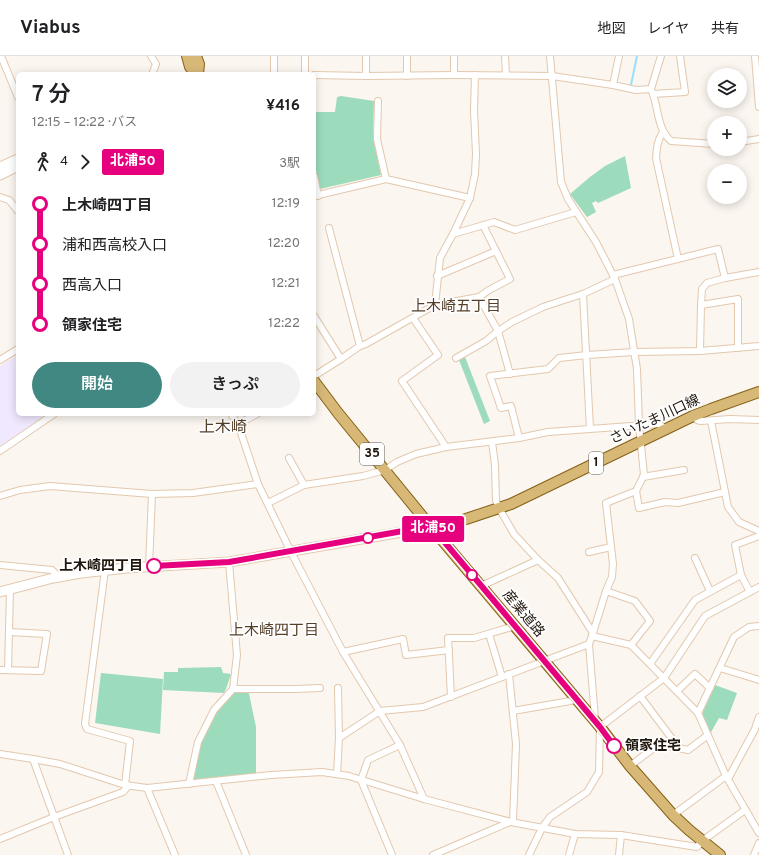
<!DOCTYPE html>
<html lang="ja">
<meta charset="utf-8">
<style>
:root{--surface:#fff;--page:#f2f2f2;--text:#202124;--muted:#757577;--line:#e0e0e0;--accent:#418882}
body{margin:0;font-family:Overpass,"Noto Sans JP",sans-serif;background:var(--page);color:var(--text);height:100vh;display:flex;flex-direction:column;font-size:15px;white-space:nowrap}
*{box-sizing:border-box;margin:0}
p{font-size:13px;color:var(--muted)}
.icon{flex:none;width:22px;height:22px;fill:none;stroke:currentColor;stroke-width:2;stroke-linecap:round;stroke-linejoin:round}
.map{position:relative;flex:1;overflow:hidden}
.drawer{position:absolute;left:16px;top:16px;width:300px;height:344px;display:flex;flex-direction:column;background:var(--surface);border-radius:6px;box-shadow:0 2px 10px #0003}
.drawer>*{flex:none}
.badge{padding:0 8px;border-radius:3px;font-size:14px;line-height:26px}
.fabs{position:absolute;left:707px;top:12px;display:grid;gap:8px}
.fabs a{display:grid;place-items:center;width:40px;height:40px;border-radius:50%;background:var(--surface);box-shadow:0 2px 10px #0003;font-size:20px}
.map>.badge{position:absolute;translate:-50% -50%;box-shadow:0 0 0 2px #fff}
.legs{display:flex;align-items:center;gap:6px;height:44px;padding:0 16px;font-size:13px}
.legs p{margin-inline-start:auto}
.head{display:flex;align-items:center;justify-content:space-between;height:68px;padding:0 16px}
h1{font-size:22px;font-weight:600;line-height:30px}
.cta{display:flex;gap:8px;margin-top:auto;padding:8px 16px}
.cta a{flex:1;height:46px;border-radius:24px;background:var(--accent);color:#fff;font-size:16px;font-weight:600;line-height:46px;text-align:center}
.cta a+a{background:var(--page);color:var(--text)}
ul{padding:0 16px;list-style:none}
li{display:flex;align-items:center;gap:14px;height:40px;font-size:15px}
li i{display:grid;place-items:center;width:6px;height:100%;margin:0 5px;background:currentColor}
li i::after{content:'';width:10px;height:10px;margin:-5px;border:3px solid;border-radius:50%;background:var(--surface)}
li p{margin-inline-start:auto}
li:first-child i{background:linear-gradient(#0000 50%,currentColor 0)}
li:last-child i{background:linear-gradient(currentColor 50%,#0000 0)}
header{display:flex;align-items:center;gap:24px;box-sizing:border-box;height:56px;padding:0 20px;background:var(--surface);border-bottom:1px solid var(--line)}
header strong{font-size:19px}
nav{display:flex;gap:22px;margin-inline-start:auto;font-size:14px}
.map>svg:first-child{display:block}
</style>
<header>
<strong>Viabus</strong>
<nav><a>地図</a><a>レイヤ</a><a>共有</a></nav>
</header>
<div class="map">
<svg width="759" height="799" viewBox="0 0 759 799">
<rect width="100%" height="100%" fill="#fbf6f0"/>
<!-- education -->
<path fill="#f0e8fe" d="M18,299V358H47L0,391V310Z"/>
<!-- green -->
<g fill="#9cdbbb">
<path d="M341,40L374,45L373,82L381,119L320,133L314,105V56H335L337,41Z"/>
<path d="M625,100L631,132L598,147L596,145L592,147L596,156L587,161L570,138L590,121L605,110Z"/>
<path d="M465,301L490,365L484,368L459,304Z"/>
<path d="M221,611L223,617L231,618L226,633L224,637L163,634L164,616H178V612Z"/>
<path d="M101,617L163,623L160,678L95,667Z"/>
<path d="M715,629L737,637L727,664L719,662L710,678L702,658Z"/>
<path d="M233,633H248L256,671V720L189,728L198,686L214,654Z"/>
</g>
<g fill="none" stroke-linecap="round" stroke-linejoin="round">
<!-- stream -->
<path stroke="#96e1fa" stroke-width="2" d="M631,29L637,0"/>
<!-- minor casing -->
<g stroke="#e3c8ad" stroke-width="8">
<g id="minor">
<path d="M1,0L18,41"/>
<path d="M151,0L156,8L153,16L154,18"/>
<path d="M366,0V20"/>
<path d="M407,0V20"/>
<path d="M505,0L506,19"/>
<path d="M550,0L561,126L568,143L596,186L615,223L629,263L637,313L639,369L644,419L636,435L606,447L613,508L612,521L606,535L592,580L589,588L595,663"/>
<path d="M661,0L651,33C659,50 656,72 671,85L714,88"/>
<path d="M755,0L759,51"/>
<path d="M274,18V0"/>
<path d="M305,18V0"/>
<path d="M314,19L366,20L454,19L552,20L613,29L636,34L651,33"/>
<path d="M454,19V0"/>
<path d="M613,29L619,0"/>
<path d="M653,38L685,36L680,0"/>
<path d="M378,45L377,83L386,123"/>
<path d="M663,76C657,85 657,91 656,102L678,203"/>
<path d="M740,86L759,83"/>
<path d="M314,120L318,140"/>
<path d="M314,140L386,123L470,142"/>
<path d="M0,141L9,144L18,155"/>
<path d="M329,172L360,290"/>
<path d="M453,178L470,142L475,118L476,98L474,55L475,19"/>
<path d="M613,219L718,193L725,222"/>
<path d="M437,220L496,195"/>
<path d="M583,238L590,373"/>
<path d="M479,241L498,275L510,318"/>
<path d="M435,249L440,202L453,178L494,166L515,174L576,156"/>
<path d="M701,249L738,243V292"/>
<path d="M314,260L341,303"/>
<path d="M413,262L438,299L402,325L446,391"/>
<path d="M700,295L701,249L702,233L707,227L725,222L759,216"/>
<path d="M456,302L486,285L498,275L512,266L543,251L561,245L583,238L615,223"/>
<path d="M0,304L18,293"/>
<path d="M314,320L341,303L360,290L366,288L435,249L479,241L489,234L510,223L483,169"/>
<path d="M231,358L238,368L258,428L291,496L343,596L400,689L424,743"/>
<path d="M693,360L697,364L701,365L730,363L759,364"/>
<path d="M711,365L728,451L739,466L759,475"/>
<path d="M238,368L257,358"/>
<path d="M519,382L511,350L501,352L490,320L548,313L559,302L587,299L634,296L700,295L759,290"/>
<path d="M492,386L495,409L496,445L499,452L514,478L538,504L558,522L593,577"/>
<path d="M0,395L54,358"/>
<path d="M289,402L304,429L363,420L385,414L397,406L416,398L446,391L519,382L548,376L659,368L666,373"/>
<path d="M643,421L684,414"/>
<path d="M636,435L639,452L665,446L678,447L725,436"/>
<path d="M0,440L20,434L50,430L152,438L193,437L258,428"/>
<path d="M268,447L304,429"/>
<path d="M589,496L611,491"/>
<path d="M695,502L710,535"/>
<path d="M0,509L52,514L59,521"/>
<path d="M149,511L152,438"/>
<path d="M105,514L85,668L87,673L130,685L125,729"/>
<path d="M481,530L538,504"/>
<path d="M606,535L635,545L650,565L631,589"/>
<path d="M750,536L741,519L735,489L759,480"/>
<path d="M489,578L502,621"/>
<path d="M592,580L631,589L698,657L726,720L759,777"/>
<path d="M343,596L403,583L406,599L449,594"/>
<path d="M650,608L695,544L741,519"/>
<path d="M720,612L759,624"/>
<path d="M0,614L41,615L47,578L9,576"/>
<path d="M8,614L10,534"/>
<path d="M509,618L516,688L513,766"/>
<path d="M338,632L339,682"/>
<path d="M233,633H295L320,632"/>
<path d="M677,635L695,618L710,632"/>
<path d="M640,640L679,692"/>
<path d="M451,641L448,582H474L515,570"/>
<path d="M513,655L576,644"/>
<path d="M698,657L734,581L749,571L759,570"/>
<path d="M0,698L33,703L60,708L125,729L147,732L271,719L322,716L349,720L424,743L511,766L575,778L621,779L697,791L702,785L745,754"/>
<path d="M33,703L68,799"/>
<path d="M630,710L659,688L688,694L708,679"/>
<path d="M337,718L339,682L380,655L423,651L589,588"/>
<path d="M728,723L755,673L759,661"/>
<path d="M216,725L246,799"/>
<path d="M189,728L198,686L214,654L233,633L237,599L229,506"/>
<path d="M147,732L175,799"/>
<path d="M673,759L726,720"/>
<path d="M0,783L54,761L123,736L128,730"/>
<path d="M392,799L361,724L368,704L400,689"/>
<path d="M433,799L510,766"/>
<path d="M529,799L542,772L550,761L587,736L599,716L600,671L664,622L705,560L759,531"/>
<path d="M569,799L575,778"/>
<path d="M619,799L621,779"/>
<path d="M754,799L759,787"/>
</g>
</g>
<!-- secondary casing -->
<g stroke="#e3c8ad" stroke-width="11">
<g id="secondary">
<path d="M0,111L18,103"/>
<path d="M0,119L18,110"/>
<path d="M0,536L53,522L81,517L127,512L229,506L431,471"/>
</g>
</g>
<!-- primary casing -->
<g stroke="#856116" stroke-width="12">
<g id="primary">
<path d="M187,0L190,11L197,18"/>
<path d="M196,0L199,8L198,18"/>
<path d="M314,325L338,357L431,471L600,671L630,710L673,759L689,774L720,799"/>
<path d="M431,471L466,463L511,448L693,360L711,353L759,336"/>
</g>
</g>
<!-- minor -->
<use href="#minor" stroke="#fff" stroke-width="6"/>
<!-- secondary -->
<use href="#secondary" stroke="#fff" stroke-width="9"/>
<!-- primary -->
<use href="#primary" stroke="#d7b877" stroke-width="10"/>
</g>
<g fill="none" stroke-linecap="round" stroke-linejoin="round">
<!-- line-1 casing -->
<g stroke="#fff" stroke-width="9">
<path id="line-1" d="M154,510L229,506L431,470L600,671L614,690"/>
</g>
<!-- line-1 -->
<use href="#line-1" stroke="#e6007e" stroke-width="6"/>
</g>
<!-- markers -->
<g fill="#fff" stroke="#e6007e" stroke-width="2">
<circle cx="368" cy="482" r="5"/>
<circle cx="154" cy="510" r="7"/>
<circle cx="472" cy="519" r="5"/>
<circle cx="614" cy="690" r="7"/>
</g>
<g text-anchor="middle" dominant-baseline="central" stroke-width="3.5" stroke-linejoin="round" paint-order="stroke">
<!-- shield labels -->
<g fill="#fff" stroke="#635c55" stroke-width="1">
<rect x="360" y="387" width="24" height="22" rx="3"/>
<rect x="589" y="396" width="14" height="22" rx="3"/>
</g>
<g font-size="13" font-weight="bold" fill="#20160c">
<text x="372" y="398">35</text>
<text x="596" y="407">1</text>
</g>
<!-- street labels -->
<g font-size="14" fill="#20160c" stroke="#fff">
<text transform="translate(655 364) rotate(-25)">さいたま川口線</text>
<text transform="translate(523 558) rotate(50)">産業道路</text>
</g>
<!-- stop labels -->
<g font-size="14" font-weight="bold" fill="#20160c" stroke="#fff" text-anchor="end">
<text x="143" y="510">上木崎四丁目</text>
<text x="625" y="690" text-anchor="start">領家住宅</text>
</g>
<!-- neighbourhood labels -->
<g font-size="15" fill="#553f28" stroke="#fff">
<text x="456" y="251">上木崎五丁目</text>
<text x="274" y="575">上木崎四丁目</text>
</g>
<!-- quarter labels -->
<g font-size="16" fill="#553f28" stroke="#fff">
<text x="223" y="372">上木崎</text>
</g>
</g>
</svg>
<div class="fabs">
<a><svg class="icon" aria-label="layers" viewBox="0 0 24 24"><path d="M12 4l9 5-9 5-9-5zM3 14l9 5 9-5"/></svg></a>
<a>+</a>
<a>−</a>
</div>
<b class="badge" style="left:433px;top:473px;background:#e6007e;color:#fff">北浦50</b>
<section class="drawer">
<div class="head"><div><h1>7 分</h1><p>12:15 – 12:22 · バス</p></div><b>¥416</b></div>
<div class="legs"><svg class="icon" aria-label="walk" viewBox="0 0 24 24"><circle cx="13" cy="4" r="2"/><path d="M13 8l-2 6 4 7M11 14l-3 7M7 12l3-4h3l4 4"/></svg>4<svg class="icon" aria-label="forward" viewBox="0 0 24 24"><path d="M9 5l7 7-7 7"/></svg><b class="badge" style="background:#e6007e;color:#fff">北浦50</b><p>3駅</p></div>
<ul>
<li><i style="color:#e6007e"></i><b>上木崎四丁目</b><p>12:19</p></li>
<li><i style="color:#e6007e"></i><span>浦和西高校入口</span><p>12:20</p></li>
<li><i style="color:#e6007e"></i><span>西高入口</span><p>12:21</p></li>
<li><i style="color:#e6007e"></i><b>領家住宅</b><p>12:22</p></li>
</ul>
<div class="cta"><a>開始</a><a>きっぷ</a></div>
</section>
</div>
